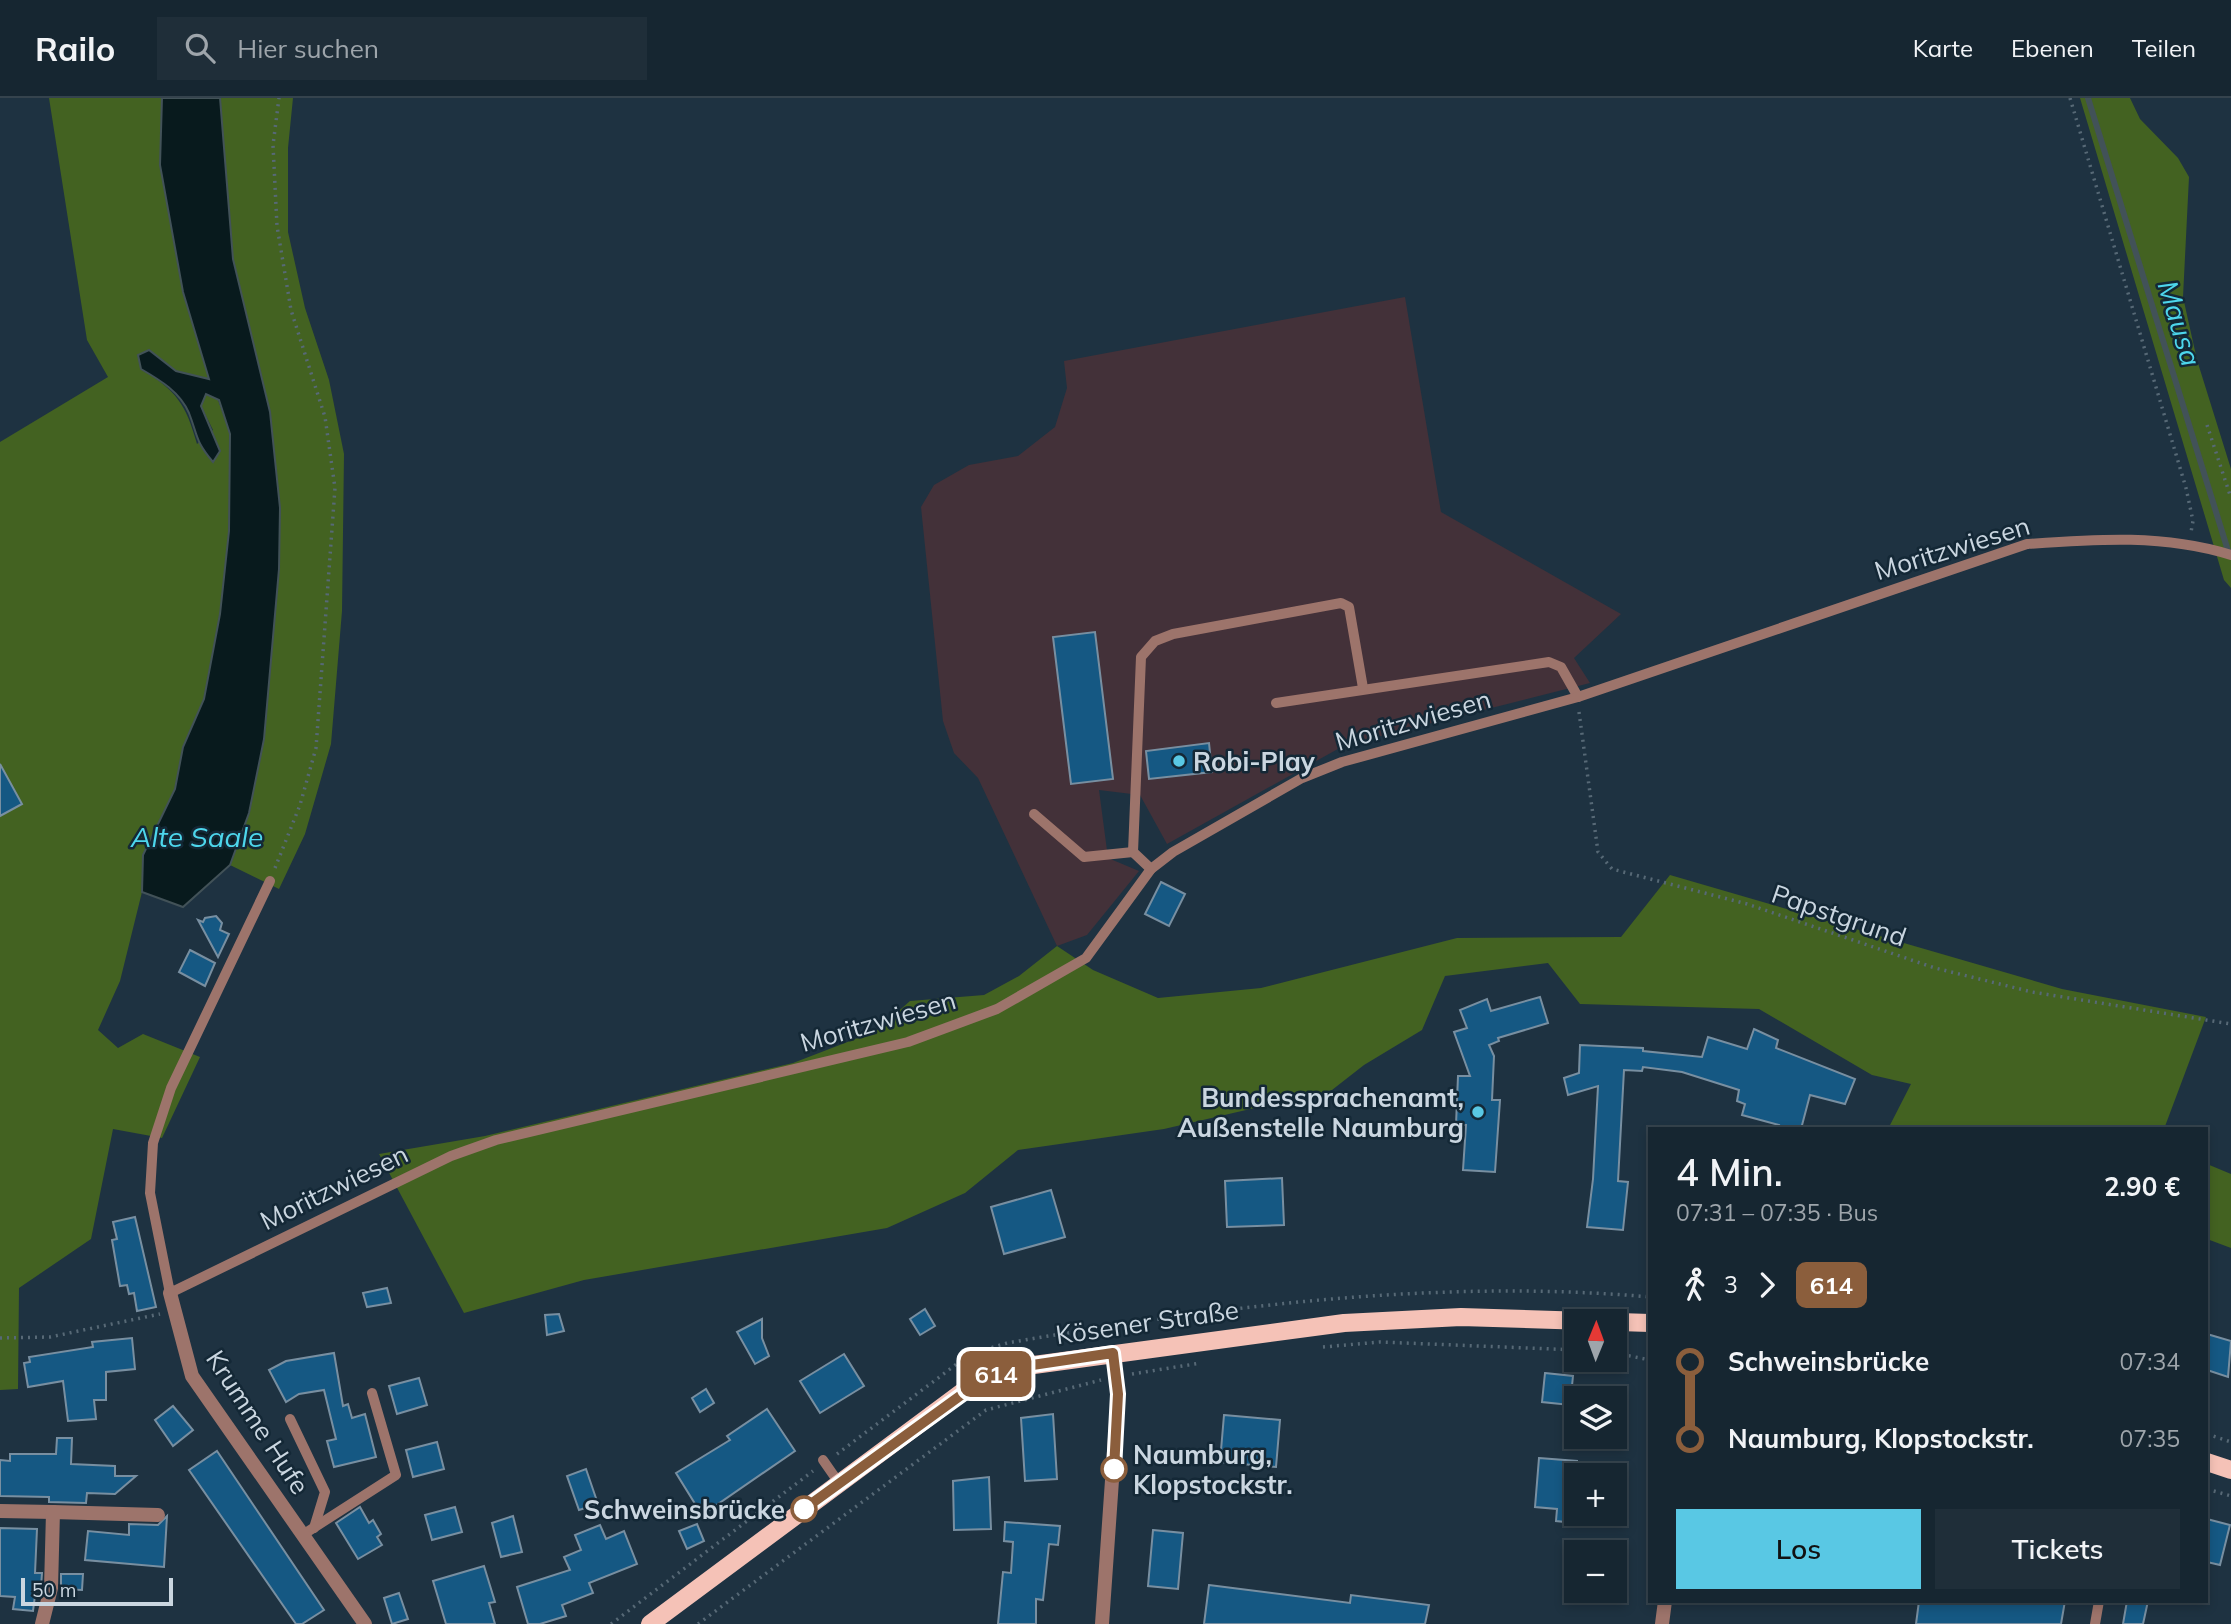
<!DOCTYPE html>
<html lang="de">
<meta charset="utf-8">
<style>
:root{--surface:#162631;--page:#1f2e39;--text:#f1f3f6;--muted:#9ea5ab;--line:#35434d;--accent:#59c8e4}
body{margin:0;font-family:Mulish,sans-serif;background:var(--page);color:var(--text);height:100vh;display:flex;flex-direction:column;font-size:26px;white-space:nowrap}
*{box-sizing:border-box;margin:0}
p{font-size:23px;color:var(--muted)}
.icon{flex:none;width:38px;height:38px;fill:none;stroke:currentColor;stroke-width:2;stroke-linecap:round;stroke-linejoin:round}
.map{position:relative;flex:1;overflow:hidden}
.panel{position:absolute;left:1648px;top:1029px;width:560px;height:476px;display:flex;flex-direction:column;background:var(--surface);border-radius:0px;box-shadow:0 4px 10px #0003,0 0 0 2px var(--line)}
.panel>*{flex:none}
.badge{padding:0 14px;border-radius:10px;font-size:24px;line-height:46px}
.needle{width:46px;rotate:1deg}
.tools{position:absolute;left:1564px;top:1211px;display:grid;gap:14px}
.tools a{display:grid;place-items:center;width:63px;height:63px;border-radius:0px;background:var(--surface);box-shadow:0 4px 10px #0003,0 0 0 2px var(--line);font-size:35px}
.scale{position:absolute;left:21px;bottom:18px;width:152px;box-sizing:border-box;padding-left:7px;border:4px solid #cad6e0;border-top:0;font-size:19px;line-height:24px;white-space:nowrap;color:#cad6e0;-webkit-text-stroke:5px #142836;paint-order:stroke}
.map>.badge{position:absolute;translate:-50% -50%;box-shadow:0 0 0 4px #fff}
.legs{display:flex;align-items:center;gap:10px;height:77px;padding:0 28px;font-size:23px}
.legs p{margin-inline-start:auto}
.summary{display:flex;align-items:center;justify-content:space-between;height:119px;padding:0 28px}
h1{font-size:38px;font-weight:600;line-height:52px}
.action{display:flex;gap:14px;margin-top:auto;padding:14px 28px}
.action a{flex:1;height:80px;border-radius:0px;background:var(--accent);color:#111;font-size:28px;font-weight:600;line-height:80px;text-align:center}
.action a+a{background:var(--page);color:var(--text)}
ul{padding:0 28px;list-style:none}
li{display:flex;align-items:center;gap:24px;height:77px;font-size:26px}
li i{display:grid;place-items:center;width:10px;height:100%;margin:0 9px;background:currentColor}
li i::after{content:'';width:18px;height:18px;margin:-9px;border:5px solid;border-radius:50%;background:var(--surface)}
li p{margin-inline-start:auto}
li:first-child i{background:linear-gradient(#0000 50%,currentColor 0)}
li:last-child i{background:linear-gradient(currentColor 50%,#0000 0)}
header{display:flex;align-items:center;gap:42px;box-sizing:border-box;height:98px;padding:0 35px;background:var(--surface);border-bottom:2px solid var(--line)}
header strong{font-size:33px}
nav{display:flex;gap:38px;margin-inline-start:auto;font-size:24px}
.search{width:490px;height:63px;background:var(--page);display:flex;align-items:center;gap:18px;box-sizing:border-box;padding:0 24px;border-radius:0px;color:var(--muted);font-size:26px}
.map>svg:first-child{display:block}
</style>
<header>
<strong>Railo</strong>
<div class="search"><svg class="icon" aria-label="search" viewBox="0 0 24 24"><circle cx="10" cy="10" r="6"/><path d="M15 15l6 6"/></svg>Hier suchen</div>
<nav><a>Karte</a><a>Ebenen</a><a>Teilen</a></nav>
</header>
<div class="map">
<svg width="2231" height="1526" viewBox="0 0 2231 1526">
<rect width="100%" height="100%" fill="#1e3241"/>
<!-- industrial -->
<path fill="#433139" d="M1405,199L1441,414L1621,516L1574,560L1590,585L1345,647L1167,746L1140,697L1099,692L1108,760L1139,773L1087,837L1057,848L978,680L954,655L943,623L921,409L934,387L969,367L1018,358L1055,329L1067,290L1064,263Z"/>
<!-- green -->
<g fill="#436221">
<path d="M49,0H162L160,67L183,194L209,281L176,273L149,252L138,257L141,271C176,292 186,306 197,346L213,332L201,308L206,295L218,302L230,335L229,433L220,516L204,601L183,649L175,691L143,757L142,794L120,883L98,932L118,950L143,936L200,959L162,1040L113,1031L91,1141L19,1190L18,1291L0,1292V344L108,279L87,242Z"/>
<path d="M220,0H293L288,50V134L305,210L329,282L344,356L342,513L331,646L305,736L279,791L230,767L249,715L264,641L280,410L270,314L233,161Z"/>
<path d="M2080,0H2130L2140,21L2178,60L2189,79L2183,199L2197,262L2231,371V490L2224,482Z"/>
<path d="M1670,777L2062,891L2206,919L2164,1031H1888L1911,986L1872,977L1759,911L1580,906L1548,865L1445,878L1422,932L1364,967L1332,992L1164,1031L1018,1052L965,1095L887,1130L584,1182L464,1215L379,1056L485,1038L793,965L876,933L910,903L984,897L1019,878L1057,848L1093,872L1158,900L1261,890L1457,840L1621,839Z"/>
<path d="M2207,1066L2231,1076V1150L2207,1141Z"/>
</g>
<!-- water -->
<path fill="#081a1d" stroke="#425258" stroke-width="2" d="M162,0H220L233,161L270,314L280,410L279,471L264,641L249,715L230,767L183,809L142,794L143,757L175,691L183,649L204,601L220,516L229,433L230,336L219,302L206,296L201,308L220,353L213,364C195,343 198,338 189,315C180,294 160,282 141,271L138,257L149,252L176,273L209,281L183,194L160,67Z"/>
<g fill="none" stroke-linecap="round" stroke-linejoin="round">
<!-- stream -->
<path stroke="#425258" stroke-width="6" d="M2088,0L2229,456"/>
</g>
<!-- building -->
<g fill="#155883" stroke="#788fa1" stroke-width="2">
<path d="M1095,534L1113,681L1071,686L1053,539Z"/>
<path d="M1209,645L1212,674L1149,681L1146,653Z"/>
<path d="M0,666L22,706L0,718Z"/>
<path d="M1161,784L1185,796L1169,828L1145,816Z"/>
<path d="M216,818L222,825L220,832L229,836L218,859L198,822L203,824L205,820Z"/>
<path d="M190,852L215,865L205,888L179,874Z"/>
<path d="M1540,899L1548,925L1498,940L1499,943L1489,947L1494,958L1492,1002H1500L1495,1074L1463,1072L1466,1027H1456L1458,978H1470L1454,934L1467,930L1460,912L1487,901L1491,913Z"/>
<path d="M1754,931L1778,942L1776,950L1855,981L1845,1006L1810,997L1801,1031H1778L1779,1027L1742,1017L1745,1006L1737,1003L1739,992L1682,974L1643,969L1642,973L1624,972L1618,1083L1628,1084L1623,1132L1587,1129L1593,1081L1598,988L1568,997L1564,980L1579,975L1580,947L1643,950V953L1702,959L1708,939L1747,951Z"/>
<path d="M1282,1080L1284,1127L1227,1129L1225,1083Z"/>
<path d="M1051,1092L1065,1139L1004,1156L991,1109Z"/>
<path d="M135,1119L156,1209L137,1213L134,1195L129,1196L127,1187L120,1188L112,1142L117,1141L113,1124Z"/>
<path d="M387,1190L391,1205L367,1209L363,1195Z"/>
<path d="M925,1211L935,1228L920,1237L910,1221Z"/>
<path d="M559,1216L564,1233L547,1237L545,1217Z"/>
<path d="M762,1221V1240L769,1258L755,1266L737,1234Z"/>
<path d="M2207,1236L2231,1243L2228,1279L2207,1272Z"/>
<path d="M132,1240L135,1271L106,1274V1302H94L96,1321L68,1323L63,1283L28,1289L24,1265L30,1264L29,1259L93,1249L92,1244Z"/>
<path d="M334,1255L343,1308L348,1306L352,1320L365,1316L376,1359L334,1369L327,1343L336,1341L324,1292L299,1296L286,1304L269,1272L286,1263Z"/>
<path d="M844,1256L864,1288L820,1315L800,1283Z"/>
<path d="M1545,1275L1573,1278L1570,1307L1542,1304Z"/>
<path d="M419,1280L427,1307L397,1316L389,1288Z"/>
<path d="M706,1291L714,1305L700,1314L692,1300Z"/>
<path d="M173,1308L193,1332L173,1348L155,1322Z"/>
<path d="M767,1311L795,1353L702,1417L676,1375L730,1342L727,1338Z"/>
<path d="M1053,1316L1057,1381L1025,1383L1021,1320Z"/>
<path d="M1224,1317L1280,1322L1276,1369L1220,1364Z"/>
<path d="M57,1340H72L71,1366L115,1368V1378H136L115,1396L87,1395L86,1405L49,1404V1399L0,1398V1362L10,1363V1356H56Z"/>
<path d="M437,1344L444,1371L413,1379L406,1352Z"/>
<path d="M217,1353L324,1512L302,1526H296L189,1372Z"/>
<path d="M1539,1360L1577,1363L1574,1425L1556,1423L1557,1411L1535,1409Z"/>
<path d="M586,1371L598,1406L579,1412L567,1378Z"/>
<path d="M989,1379L991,1431L954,1432L953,1383Z"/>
<path d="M360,1409L369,1425L373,1422L381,1436L377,1439L382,1447L358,1461L336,1425Z"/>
<path d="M455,1409L462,1434L432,1442L425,1417Z"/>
<path d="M167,1418L164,1469L85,1462L88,1433L129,1437V1426L158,1427Z"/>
<path d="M513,1418L522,1454L501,1459L492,1425Z"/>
<path d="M2207,1421L2230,1427L2220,1467L2207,1464Z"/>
<path d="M1005,1424L1060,1428L1058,1447L1049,1446L1043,1502L1036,1501V1526H998L1003,1474L1011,1475L1013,1444L1004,1443Z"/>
<path d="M697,1426L704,1443L687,1451L679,1433Z"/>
<path d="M600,1427L606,1441L624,1433L637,1466L589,1485L593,1495L562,1507L566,1518L540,1526H528L517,1489L570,1472L564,1459L581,1452L575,1437Z"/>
<path d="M0,1430L37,1431L35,1475H42L41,1489L36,1490L33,1513L13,1511L15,1499L0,1498Z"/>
<path d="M1153,1432L1183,1435L1178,1491L1148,1488Z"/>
<path d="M484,1468L495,1504L489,1505L495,1526H446L433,1483Z"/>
<path d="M61,1476H83L82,1492L61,1491Z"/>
<path d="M1209,1487L1350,1505L1351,1497L1429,1507L1425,1526H1204Z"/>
<path d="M399,1495L408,1521L392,1526L384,1500Z"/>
<path d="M1919,1503H2065L2061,1526H1916Z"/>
<path d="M2127,1503H2148L2143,1526H2123Z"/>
</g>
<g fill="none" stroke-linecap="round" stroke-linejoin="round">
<!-- path -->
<g stroke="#576976" stroke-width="3.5" stroke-dasharray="2 5" stroke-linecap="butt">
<path d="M2070,0L2186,390L2193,423L2191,434"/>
<path d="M2207,327L2231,400"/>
<path d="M1579,614L1598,754L1612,771L1747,806L1935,870L2032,894L2231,926"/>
<path d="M275,770L300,707L316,650L335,390L325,319L291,212L277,128L273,47L279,0"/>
<path d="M0,1240L50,1239L160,1216"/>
<path d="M1323,1249L1380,1244L1577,1252"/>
<path d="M1615,1255L1650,1262"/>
<path d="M1132,1276L1201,1265"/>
<path d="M2207,1336L2231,1344"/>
<path d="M837,1356L970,1256L1007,1245C1218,1209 1436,1180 1650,1199"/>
<path d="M2207,1391L2231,1398"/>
<path d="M611,1526L813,1373"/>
<path d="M698,1526L986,1312L1101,1282"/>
</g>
<!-- lane -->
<g stroke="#9d746b" stroke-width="10">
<path d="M1276,605L1549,564L1561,569L1578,599"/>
<path d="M1034,716L1084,759L1133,754"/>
<path d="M1151,771L1133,754L1141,559L1155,543L1173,536L1341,505L1349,509L1363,590"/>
<path d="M270,783L171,990L153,1045L150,1095L170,1195L451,1058L496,1042L908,944L997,911L1086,860L1151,771L1173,754L1302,680L1342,664L1578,599L2027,446C2097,441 2164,436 2231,457"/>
<path d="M290,1321L325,1394L314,1430"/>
<path d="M823,1362L839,1385"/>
<path d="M304,1436L396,1377L372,1295"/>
<path d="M2095,1526L2099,1503"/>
</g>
<!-- street -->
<g stroke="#9d746b" stroke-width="14">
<path d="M170,1195L192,1278L365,1526"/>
<path d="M0,1413L53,1414"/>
<path d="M42,1526L51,1490L53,1414L158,1417"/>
<path d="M1102,1526L1118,1296L1113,1255"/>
<path d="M1662,1526L1665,1503"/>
</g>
<!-- primary -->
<g stroke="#f5c2b7" stroke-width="18">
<path d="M2207,1364L2231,1372"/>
<path d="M650,1526L965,1292L1000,1274L1019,1269L1344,1225L1461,1219L1650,1225"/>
</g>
</g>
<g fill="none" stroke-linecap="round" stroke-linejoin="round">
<!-- line-1 casing -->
<g stroke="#fff" stroke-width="16">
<path id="line-1" d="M804,1411L982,1282L1019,1269L1113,1255L1118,1296L1114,1371"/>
</g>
<!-- line-1 -->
<use href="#line-1" stroke="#8b5e3c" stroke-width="10"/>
</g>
<!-- markers -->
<g fill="#59c8e4" stroke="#142836" stroke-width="2.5">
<circle cx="1179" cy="663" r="7"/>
<circle cx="1478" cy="1014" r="7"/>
</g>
<g fill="#fff" stroke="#8b5e3c" stroke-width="3.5">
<circle cx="1114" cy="1371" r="12"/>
<circle cx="804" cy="1411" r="12"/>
</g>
<g text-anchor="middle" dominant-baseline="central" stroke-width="5" stroke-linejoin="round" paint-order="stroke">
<!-- street labels -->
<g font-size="26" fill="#cad6e0" stroke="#142836">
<text transform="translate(1952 450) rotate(-17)">Moritzwiesen</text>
<text transform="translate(1413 622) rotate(-16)">Moritzwiesen</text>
<text transform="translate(1839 817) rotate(19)">Papstgrund</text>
<text transform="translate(878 923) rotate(-16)">Moritzwiesen</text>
<text transform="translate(334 1089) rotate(-26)">Moritzwiesen</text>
<text transform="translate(1147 1224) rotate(-8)">Kösener Straße</text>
<text transform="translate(258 1324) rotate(57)">Krumme Hufe</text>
</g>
<!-- poi labels -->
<g font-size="26" font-weight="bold" fill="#cad6e0" stroke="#142836" text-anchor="start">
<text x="1193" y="663">Robi-Play</text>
<text x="1464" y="999" text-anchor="end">Bundessprachenamt,<tspan x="1464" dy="30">Außenstelle Naumburg</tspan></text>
</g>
<!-- stop labels -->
<g font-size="26" font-weight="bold" fill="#cad6e0" stroke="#142836" text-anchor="start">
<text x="1133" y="1356">Naumburg,<tspan x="1133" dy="30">Klopstockstr.</tspan></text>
<text x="785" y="1411" text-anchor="end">Schweinsbrücke</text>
</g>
<!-- water labels -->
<g font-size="28" font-style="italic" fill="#4dd6ec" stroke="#142836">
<text transform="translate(2180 225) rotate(73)">Mausa</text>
<text x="197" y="738">Alte Saale</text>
</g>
</g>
</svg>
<div class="tools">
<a><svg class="needle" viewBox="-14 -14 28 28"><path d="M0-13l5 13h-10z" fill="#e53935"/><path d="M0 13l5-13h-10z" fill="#9ea5ab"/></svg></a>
<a><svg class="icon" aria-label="layers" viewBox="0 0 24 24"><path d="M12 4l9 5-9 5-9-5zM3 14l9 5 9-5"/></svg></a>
<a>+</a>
<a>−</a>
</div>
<div class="scale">50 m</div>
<b class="badge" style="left:996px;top:1276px;background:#8b5e3c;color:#fff">614</b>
<section class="panel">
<div class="summary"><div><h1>4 Min.</h1><p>07:31 – 07:35 · Bus</p></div><b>2.90 €</b></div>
<div class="legs"><svg class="icon" aria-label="walk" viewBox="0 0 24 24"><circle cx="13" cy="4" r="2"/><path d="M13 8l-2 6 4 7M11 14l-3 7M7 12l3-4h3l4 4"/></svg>3<svg class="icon" aria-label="forward" viewBox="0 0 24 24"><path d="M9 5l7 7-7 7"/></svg><b class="badge" style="background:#8b5e3c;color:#fff">614</b></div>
<ul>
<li><i style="color:#8b5e3c"></i><b>Schweinsbrücke</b><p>07:34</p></li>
<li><i style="color:#8b5e3c"></i><b>Naumburg, Klopstockstr.</b><p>07:35</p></li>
</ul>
<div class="action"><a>Los</a><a>Tickets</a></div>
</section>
</div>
